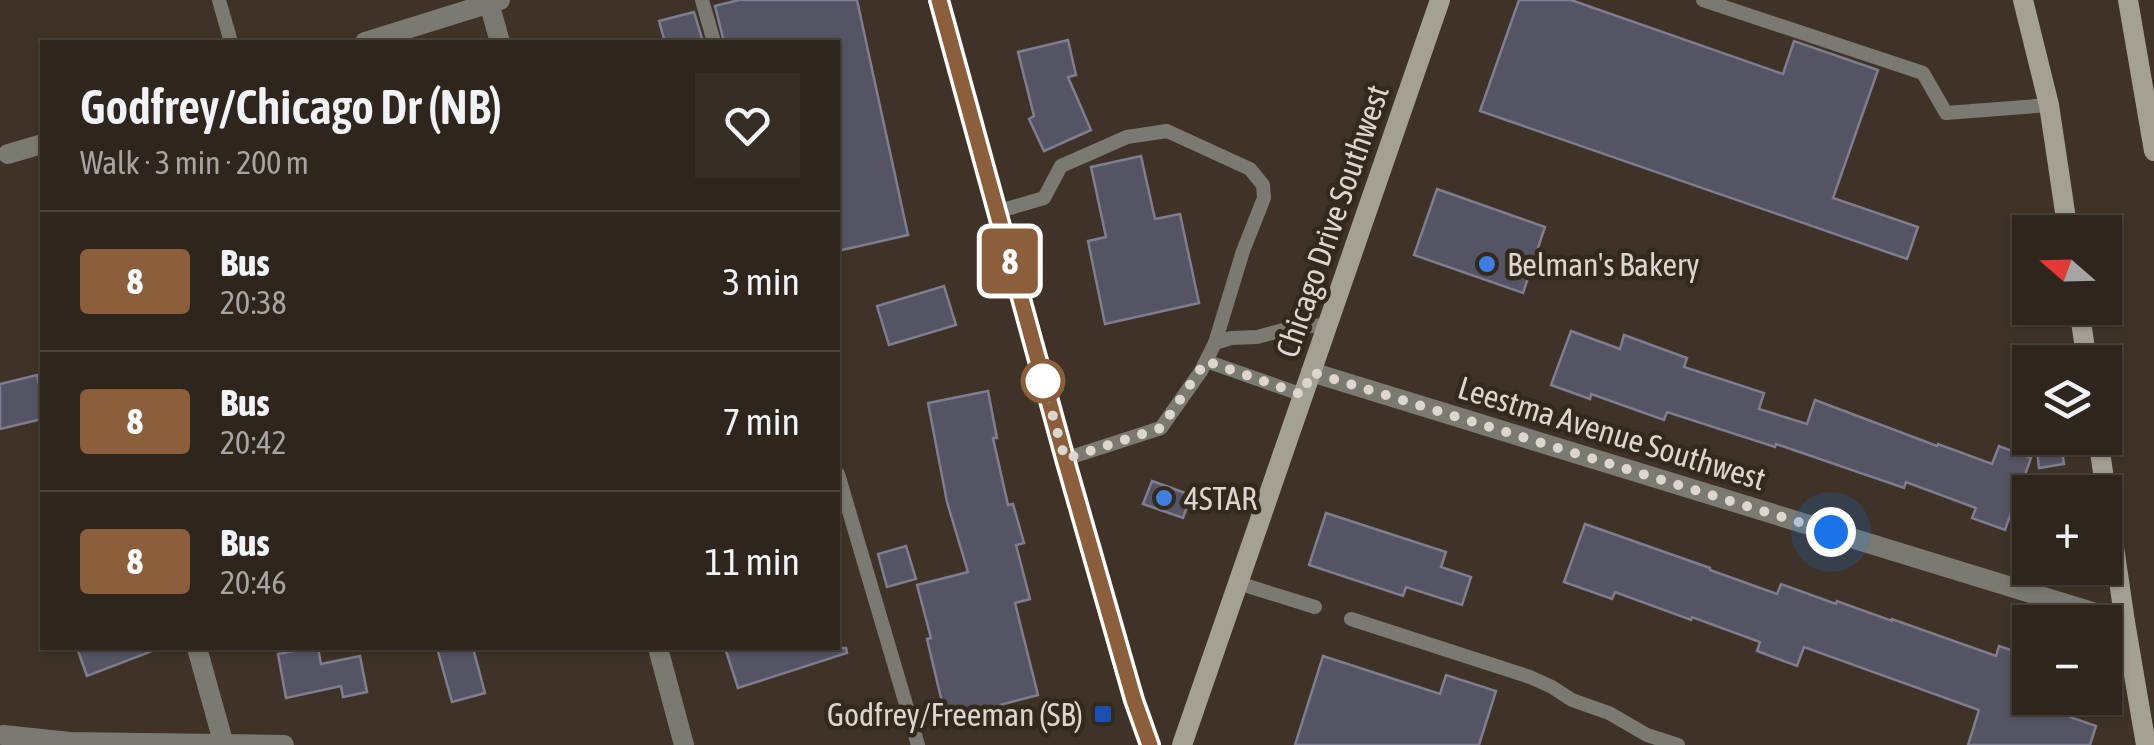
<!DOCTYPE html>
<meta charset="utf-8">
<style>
:root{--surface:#2e261c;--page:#362e25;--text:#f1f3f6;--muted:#a7a5a3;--line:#49433b}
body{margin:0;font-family:"Asap Condensed",sans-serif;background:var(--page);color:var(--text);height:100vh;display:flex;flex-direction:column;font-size:38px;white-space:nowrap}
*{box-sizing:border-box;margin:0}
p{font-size:32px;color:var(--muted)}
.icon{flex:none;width:55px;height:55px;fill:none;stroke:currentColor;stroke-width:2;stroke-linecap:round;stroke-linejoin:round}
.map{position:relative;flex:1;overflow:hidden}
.panel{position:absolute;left:40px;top:40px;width:800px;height:610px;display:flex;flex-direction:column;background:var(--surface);border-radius:0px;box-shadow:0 2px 8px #0004,0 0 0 2px var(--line)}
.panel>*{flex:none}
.badge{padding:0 20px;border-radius:8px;font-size:35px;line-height:65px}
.needle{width:65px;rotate:290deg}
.controls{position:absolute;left:2012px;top:215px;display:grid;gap:20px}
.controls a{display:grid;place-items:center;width:110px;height:110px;border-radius:0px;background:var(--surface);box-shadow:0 2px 8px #0004,0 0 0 2px var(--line);font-size:50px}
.you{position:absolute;width:50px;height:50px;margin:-25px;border:8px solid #fff;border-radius:50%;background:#1a73e8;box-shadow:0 0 0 15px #1a73e833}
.map>.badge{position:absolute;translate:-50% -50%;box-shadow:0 0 0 5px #fff}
.round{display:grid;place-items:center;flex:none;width:105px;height:105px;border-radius:0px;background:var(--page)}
.headline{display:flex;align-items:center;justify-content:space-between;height:170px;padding:0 40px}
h1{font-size:48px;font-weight:600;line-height:75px}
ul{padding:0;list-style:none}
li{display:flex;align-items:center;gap:30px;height:140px;padding:0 40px;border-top:2px solid var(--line)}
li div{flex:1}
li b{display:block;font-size:38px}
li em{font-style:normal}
li .badge{min-width:110px;font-weight:700;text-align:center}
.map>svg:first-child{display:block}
</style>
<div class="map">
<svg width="2154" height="745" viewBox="0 0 2154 745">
<rect width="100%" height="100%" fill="#3e3326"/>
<!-- building -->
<g fill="#545464" stroke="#7e7e90" stroke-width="2.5">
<path d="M739,0H857L908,235L838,251V42H724L715,6Z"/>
<path d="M1519,0H1571L1783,74L1794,41L1878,70L1833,198L1918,227L1907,259L1480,111Z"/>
<path d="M694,12L703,42H665L659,21Z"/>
<path d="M1068,40L1076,75L1068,77L1091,130L1044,151L1029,119L1034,116L1018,52Z"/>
<path d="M1141,156L1155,219L1180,214L1199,303L1105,324L1088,241L1106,237L1091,167Z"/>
<path d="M1437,189L1545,227L1523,293L1414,255Z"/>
<path d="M944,286L956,325L889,345L877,306Z"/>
<path d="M1571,331L1620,349L1624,335L1687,358L1684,367L1764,393L1759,409L1807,424L1815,400L1937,446L1938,444L1992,464L1999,446L2031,458L2005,530L1972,518L1976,508L1906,482L1904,488L1776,444L1775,447L1667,412L1664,420L1591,394L1590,399L1551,385Z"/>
<path d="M37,375L42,399V419L0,429V384Z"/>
<path d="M988,391L997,438H993L1008,505L1013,504L1024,543L1016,545L1030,599L1015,603L1038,695L946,719L927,639L931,638L917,585L968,572L947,502L928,403Z"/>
<path d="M2060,438L2064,464L2039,468L2036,440Z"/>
<path d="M1152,481L1191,495L1183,518L1143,504Z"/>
<path d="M1326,513L1446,552L1441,567L1471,577L1462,605L1406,587L1403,596L1309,565Z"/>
<path d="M1585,524L1710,568V570L1777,594L1781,584L1836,604L1837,601L1892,621V619L1996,656L1999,646L2030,656V698H2076L2070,717L2096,726L2090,745H1968L1979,710L1804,647L1797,666L1757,651L1760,642L1692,617L1691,620L1615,592L1612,599L1564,582Z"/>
<path d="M906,546L916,579L887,587L878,554Z"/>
<path d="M77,648H155V650L87,676Z"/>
<path d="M311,648H318L321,664L360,656L367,692L343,697L341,686L286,698L278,654Z"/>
<path d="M437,648H473L485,693L452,702Z"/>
<path d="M725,648H846L847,653L738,688Z"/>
<path d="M1323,656L1440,694L1446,675L1496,691L1479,745H1295Z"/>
</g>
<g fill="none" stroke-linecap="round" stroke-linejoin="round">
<!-- lane -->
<g stroke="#7b7a72" stroke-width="14">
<path d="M219,0L231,42"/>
<path d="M702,0L714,42"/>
<path d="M1703,0L1923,73L1946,113L2049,105"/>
<path d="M996,212L1044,198L1061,166L1127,137L1167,131L1250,169L1263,185L1264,198L1243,251L1215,343"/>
<path d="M1206,361L1303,395"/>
<path d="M1065,459L1161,428L1201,371L1215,343L1231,338L1257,337L1295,327L1328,325"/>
<path d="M838,474L918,745"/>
<path d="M1238,583L1315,607"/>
<path d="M1351,619L1530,677L1552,687L1572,700L1609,713L1647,735L1678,745"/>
</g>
<!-- street -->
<g stroke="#7b7a72" stroke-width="20">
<path d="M489,3L500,42"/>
<path d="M365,42L500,0"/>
<path d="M8,154L42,144"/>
<path d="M1311,372L2125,622"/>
<path d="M197,648L224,745"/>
<path d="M658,648L684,745"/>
<path d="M3,735L70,742L284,745"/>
</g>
<!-- secondary -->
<g stroke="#a3a094" stroke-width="20">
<path d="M939,0L1065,459L1133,700L1150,745"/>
<path d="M2023,0L2049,105L2068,232"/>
<path d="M2128,0L2154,151"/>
<path d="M2079,308L2087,362"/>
<path d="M2098,438L2125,622L2146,745"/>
<path d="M1182,745L1440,0"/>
</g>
</g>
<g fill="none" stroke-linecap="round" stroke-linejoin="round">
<!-- line casing -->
<g stroke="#fff" stroke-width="22">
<path id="line" d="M939,0L1065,459L1134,700L1150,745"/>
</g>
<!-- line -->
<use href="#line" stroke="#8b5e3c" stroke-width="15"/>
<!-- walk -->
<path stroke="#ddd6cf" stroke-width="10" stroke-dasharray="0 18" d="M1043,381L1065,459L1161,428L1206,361L1303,395L1311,372L1831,532"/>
</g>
<!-- markers -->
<g fill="#3f7fe0" stroke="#34291d" stroke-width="4">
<circle cx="1487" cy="264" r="10"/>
<circle cx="1164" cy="498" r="10"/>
</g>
<circle fill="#fff" stroke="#8b5e3c" stroke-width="5" cx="1043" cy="381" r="20"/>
<rect fill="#1a4fb4" stroke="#34291d" stroke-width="4" x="1093" y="704" width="20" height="20" rx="5"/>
<g text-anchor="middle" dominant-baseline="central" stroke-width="9" stroke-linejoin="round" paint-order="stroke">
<!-- street labels -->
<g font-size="32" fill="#ddd6cf" stroke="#34291d">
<text transform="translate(1332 221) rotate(-71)">Chicago Drive Southwest</text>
<text transform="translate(1612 433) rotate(17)">Leestma Avenue Southwest</text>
</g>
<!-- poi labels -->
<g font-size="32" fill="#ddd6cf" stroke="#34291d" text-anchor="start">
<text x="1507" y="264">Belman's Bakery</text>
<text x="1184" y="498">4STAR</text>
<text x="1083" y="714" text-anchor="end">Godfrey/Freeman (SB)</text>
</g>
</g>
</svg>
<div class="controls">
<a><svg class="needle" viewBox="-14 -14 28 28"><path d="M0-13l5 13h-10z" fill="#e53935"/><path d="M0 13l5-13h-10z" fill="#a7a5a3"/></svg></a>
<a><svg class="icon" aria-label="layers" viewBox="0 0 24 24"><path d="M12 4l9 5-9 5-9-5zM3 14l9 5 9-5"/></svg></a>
<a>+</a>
<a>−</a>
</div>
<div class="you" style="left:1831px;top:532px"></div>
<b class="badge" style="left:1010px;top:261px;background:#8b5e3c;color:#fff">8</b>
<section class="panel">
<div class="headline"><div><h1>Godfrey/Chicago Dr (NB)</h1><p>Walk · 3 min · 200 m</p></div><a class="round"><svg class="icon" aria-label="heart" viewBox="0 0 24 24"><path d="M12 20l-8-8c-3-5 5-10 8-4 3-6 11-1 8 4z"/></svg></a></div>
<ul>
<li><span class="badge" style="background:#8b5e3c;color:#fff">8</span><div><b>Bus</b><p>20:38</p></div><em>3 min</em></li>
<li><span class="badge" style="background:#8b5e3c;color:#fff">8</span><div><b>Bus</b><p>20:42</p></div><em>7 min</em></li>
<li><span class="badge" style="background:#8b5e3c;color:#fff">8</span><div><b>Bus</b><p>20:46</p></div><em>11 min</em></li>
</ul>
</section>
</div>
